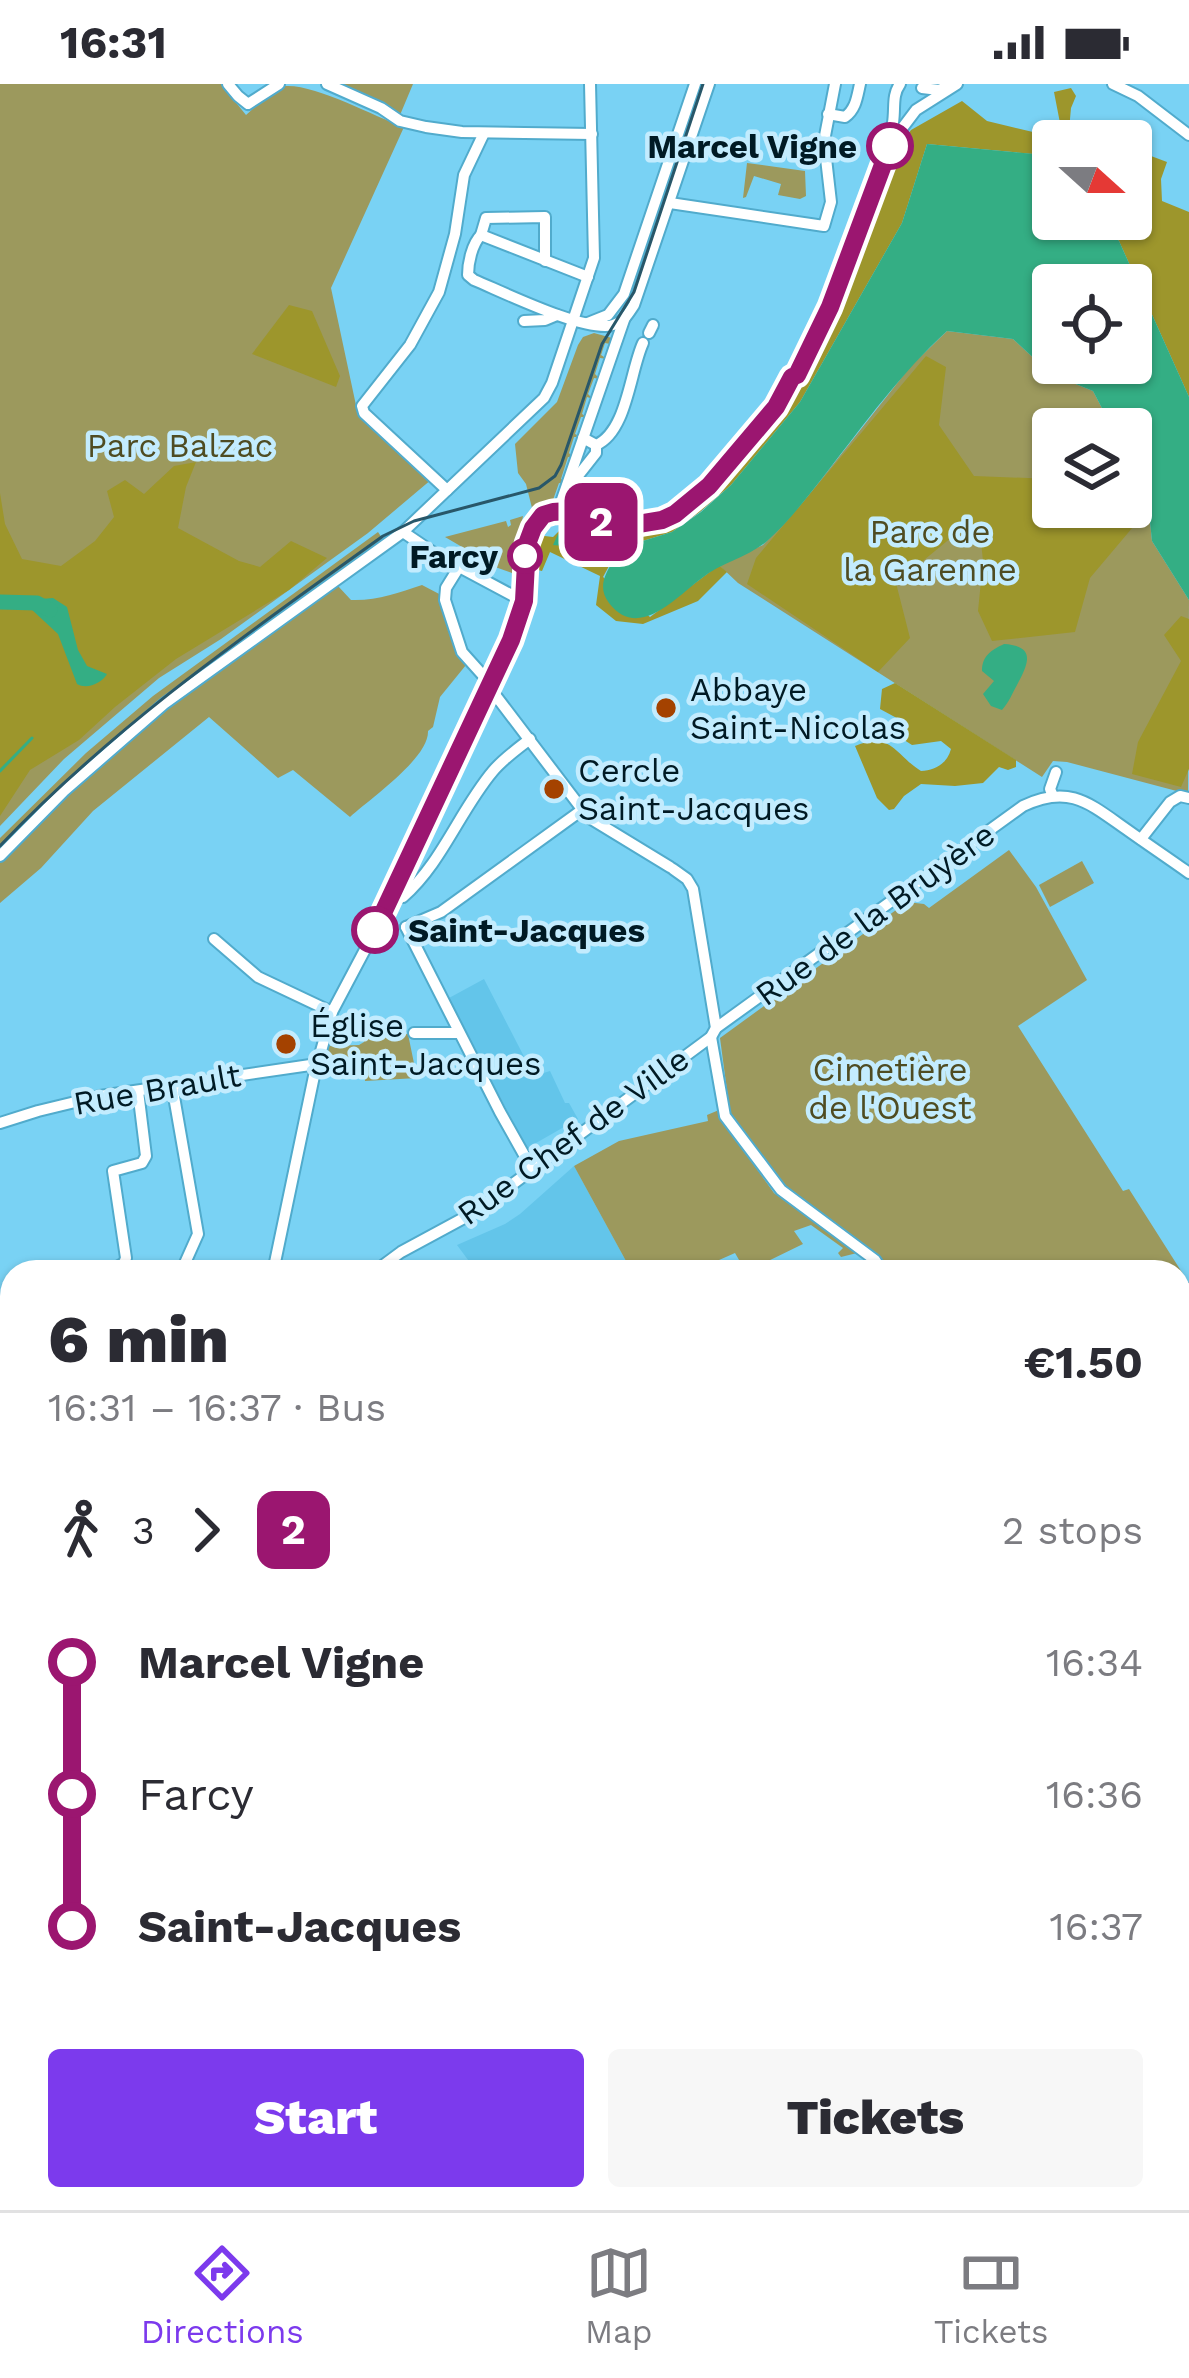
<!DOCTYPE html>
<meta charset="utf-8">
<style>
:root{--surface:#fff;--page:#f7f7f7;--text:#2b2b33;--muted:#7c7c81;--line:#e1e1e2;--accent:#7c3aed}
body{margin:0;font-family:"Work Sans",sans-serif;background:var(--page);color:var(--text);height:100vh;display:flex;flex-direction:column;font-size:45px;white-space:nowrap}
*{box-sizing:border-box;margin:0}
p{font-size:39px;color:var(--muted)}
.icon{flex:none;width:66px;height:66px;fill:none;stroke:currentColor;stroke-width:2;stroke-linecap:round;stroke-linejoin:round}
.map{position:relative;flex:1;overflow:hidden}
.sheet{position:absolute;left:0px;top:1176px;width:1191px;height:951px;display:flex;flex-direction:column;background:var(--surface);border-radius:36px 36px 0 0;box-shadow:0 3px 9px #0004}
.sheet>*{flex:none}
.badge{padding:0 24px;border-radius:18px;font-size:42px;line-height:78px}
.needle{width:78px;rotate:111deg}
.tools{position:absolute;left:1032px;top:36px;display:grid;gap:24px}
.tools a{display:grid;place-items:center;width:120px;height:120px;border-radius:12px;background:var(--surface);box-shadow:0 3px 9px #0004;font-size:60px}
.map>.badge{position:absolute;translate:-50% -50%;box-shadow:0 0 0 6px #fff}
.legs{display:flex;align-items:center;gap:18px;height:132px;padding:0 48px;font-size:39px}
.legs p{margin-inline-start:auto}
.overview{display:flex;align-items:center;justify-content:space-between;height:204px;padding:0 48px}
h1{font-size:66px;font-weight:800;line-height:90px}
.cta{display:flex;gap:24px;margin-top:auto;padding:24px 48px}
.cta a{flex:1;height:138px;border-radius:12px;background:var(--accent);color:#fff;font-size:48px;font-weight:800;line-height:138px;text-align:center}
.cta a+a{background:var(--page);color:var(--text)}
ul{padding:0 48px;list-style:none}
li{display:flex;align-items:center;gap:42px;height:132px;font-size:45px}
li i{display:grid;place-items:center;width:18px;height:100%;margin:0 15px;background:currentColor}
li i::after{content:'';width:30px;height:30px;margin:-15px;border:9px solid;border-radius:50%;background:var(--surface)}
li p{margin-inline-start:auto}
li:first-child i{background:linear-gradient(#0000 50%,currentColor 0)}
li:last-child i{background:linear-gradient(currentColor 50%,#0000 0)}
.status{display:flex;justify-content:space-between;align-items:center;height:84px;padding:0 60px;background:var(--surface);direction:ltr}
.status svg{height:33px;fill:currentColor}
.dock{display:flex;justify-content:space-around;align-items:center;height:168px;border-top:3px solid var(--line);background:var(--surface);font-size:33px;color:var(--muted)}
.dock a{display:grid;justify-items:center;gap:6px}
.dock .active{color:var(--accent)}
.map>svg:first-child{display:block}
</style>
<div class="status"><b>16:31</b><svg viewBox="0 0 49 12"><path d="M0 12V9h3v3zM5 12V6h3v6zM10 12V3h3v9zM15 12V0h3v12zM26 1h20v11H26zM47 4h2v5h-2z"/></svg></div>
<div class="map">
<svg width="1189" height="2126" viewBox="0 0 1189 2126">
<rect width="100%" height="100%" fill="#79d2f4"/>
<!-- built -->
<g fill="#63c5ea">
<path d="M484,895L534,992L550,987L565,1019H569L578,1035L536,1059L538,1064L532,1069L528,1067L449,914Z"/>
<path d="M574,1082L632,1188H477L457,1161L505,1140L520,1130Z"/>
<path d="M134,2115H329L325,2126H143Z"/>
</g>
<!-- green -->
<g fill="#9c995d">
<path d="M0,0H221L246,31C258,20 269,8 285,2C316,0 373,32 404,43L331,204L357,326L432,395L368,449L221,555L159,594L64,675L0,742Z"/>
<path d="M339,0H413L400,31L376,16Z"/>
<path d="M747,79L805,87L806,112L800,115L778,111L781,100L754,92L746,113L743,114Z"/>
<path d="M947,247L1013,255L1051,290L1093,307L1113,345H1053V423H1131V379L1147,408L1152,457L1189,516L1188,710L1067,678L1053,677L1042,693L738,499L719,481L763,461L801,421L910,283Z"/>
<path d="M594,249L612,254L610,260L605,259L601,271L607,275L600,274L595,290L600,295L594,294L588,310L593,315L587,313L582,330L587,333H581L575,350L581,353H574L569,369L573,374L568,373L561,395L566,397L565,400L559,399L553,416L532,424L526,400L518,389L515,360L557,318L578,261L583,253Z"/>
<path d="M523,432L512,489L498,484L445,453L506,437L508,443L511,441L510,436Z"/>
<path d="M378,448L384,457C294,517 203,578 121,650C79,686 39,726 0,765V754L86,669L153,612Z"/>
<path d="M422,501L443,512C447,536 450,562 466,581L440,613L433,643L428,647C429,674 371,714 350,733L293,686L278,694L209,633L93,727L41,784L0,819V777L63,712L151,637L304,524L338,502L351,516C377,517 398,509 422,501Z"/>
<path d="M1009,766L1036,803L1087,896L1018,942L1123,1107L1129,1105L1183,1190L1179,1192V1188H889L880,1172L786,1102L745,1049L730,1029L720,954L907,818L924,820L929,824Z"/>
<path d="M1082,777L1094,799L1050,823L1039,801Z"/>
<path d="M408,950L417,994L365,997L364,974H334V971H326L329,962L359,961L364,958V952Z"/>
<path d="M719,1026L720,1034L774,1109L857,1169L841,1173L838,1169L843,1164L811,1141L794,1147L803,1160L754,1184L748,1178L742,1181L735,1169L710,1180L712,1188H632L574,1082L619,1057L708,1037L707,1031Z"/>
</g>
<!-- forest -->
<g fill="#9d962c">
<path d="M1071,4L1076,12L1071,24L1068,57H1053V96L1033,70L927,60L902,139L800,318L731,401L700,428L672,448L633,460L620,462L603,493L650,533L719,481L727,488L698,517L643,540L616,537L596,521L600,492L550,468L542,487L508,479L520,449L553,453L567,439L637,451L677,439L700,424L724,400L795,313L842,208L881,99L902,58L911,46L962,17L987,37L1054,53L1060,39L1054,8Z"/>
<path d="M1151,72L1167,78L1161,95L1162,117L1189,128V313L1119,157L1093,135H1131V83H1137Z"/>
<path d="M289,221L312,227L340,292L336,303L252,270Z"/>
<path d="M926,272L946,283L939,341L974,392L1052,395L1053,423H1131L1133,443L1090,494L1075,548L992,557L978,527L983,477L980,448L963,444L896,499L910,554L878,588L747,500L756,474Z"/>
<path d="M196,378L186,403L178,444L239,477L260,483L291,457L327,474L289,506L176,575L115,623L79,656L30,686L0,732V409L5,440L22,475L61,482L95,457L114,433L107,407L125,396L144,410L174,382Z"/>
<path d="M1181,532L1189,535V685L1181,703L1132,690L1138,658L1181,577L1164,551Z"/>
<path d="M895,599L1016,676V683L1008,686L999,683L983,699L955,702L921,700L904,712L894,725L889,726L877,714L855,662C892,647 895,671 921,687C935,686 947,680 951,665L941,657L912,661L901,654L906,639L880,625L882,605Z"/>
</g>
<!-- water -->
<g fill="#34ae84" fill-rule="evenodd">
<path d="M927,60L1034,70L1053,96V135H1093L1119,157L1189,313V516L1152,457L1147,408L1131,379V345H1113L1093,307L1051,290L1013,255L947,247C901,289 865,339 827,388C808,412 789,438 766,458C748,473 721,479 702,494C675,514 638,557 609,519C598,504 604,492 613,477L610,470L590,463L587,469L574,463L553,461L558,450H563L566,445H577L611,460H633L672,448L701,428L731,401L800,318L902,139ZM1053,201H1131V279H1053Z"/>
<path d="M53,514L67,523L78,566L87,582L107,590C102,599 87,606 77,600L58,550L30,524L41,515Z"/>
<path d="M1004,560C1037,562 1028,580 1017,601C1012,610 1009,618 1002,626L991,622L983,610L994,597L982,587C982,572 991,566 1004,560Z"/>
</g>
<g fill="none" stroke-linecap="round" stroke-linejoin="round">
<!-- stream -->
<path stroke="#34ae84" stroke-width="3" d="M0,687L32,654"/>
<!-- river -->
<path stroke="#34ae84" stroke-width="15" d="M0,518L37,519L50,526"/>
<!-- minor casing -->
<g stroke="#51abcc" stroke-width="14">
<g id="minor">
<path d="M228,0L238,12L248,20L279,0"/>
<path d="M327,0L381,24L400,37L426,43L462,48L592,50"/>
<path d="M1113,0L1138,12L1189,51"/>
<path d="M922,4L939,6L948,2"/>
<path d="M828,30L845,33C856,25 857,13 860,0"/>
<path d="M888,54C899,33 889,15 900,0"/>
<path d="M670,119L824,142L831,118L824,57L835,0"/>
<path d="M481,151C472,160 468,179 468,191L474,196C503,208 586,249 613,241C624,238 628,230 634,221L709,0"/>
<path d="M545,177V133L486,134L481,151L588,193"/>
<path d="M524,237L545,236L557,231"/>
<path d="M588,239L608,231L624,210L695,0"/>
<path d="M649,249L653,241"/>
<path d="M583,354L596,361C627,348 630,287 643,259"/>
<path d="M570,402L596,369V361"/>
<path d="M447,406L364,329L362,322L410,261L439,208L455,150L464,91L484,49"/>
<path d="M558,427L625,233"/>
<path d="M403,448L437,471L523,517"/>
<path d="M459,483L446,504L445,516L462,568L488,597L496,612L588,733L670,783"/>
<path d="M1053,712L1050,705L1056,688"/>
<path d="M1141,755L1170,718L1180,712L1189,714"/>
<path d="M0,772L64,707L164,620L403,448L544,314L552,299L594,174L590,0"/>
<path d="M673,785L687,795L693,805L716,944"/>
<path d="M395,809L403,813C442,779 460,726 493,687C503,675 517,665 530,655"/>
<path d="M406,843L500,1028L532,1085"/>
<path d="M406,843L441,828L582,726"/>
<path d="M214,855L258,893L332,928"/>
<path d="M414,949H459"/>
<path d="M711,953L725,1032L781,1106L875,1176L883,1188"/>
<path d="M172,1001L198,1150L181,1188"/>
<path d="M0,1039L38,1027L100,1012L317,980"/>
<path d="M108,1188L124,1179L126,1174L113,1087L142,1079L146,1072L138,1007"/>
<path d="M273,1188L314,992L332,928L395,809L421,747L511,556L523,517L525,472L533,444L543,432L558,427L576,429L606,440L627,443L662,436L692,418L723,388L797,296L830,223L883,78L894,55L916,26L957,0"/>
<path d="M374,1188L401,1168L475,1128L711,953L716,944L1023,722C1069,700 1089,719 1126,745C1147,760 1168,774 1189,789"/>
<path d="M0,1248L12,1246"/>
<path d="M0,1423L12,1418"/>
<path d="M0,1537L12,1535"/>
<path d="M0,1626L12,1623"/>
<path d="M0,1724L4,1743"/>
<path d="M1179,1784L1189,1781"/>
<path d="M0,1833L12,1861"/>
<path d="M0,1870L12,1901"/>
<path d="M1179,1921L1189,1916"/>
<path d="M119,2115L127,2126"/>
<path d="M596,2115L608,2126"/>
<path d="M922,2115L932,2126"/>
<path d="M0,2118L12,2112"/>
<path d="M366,2126V2115"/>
<path d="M379,2126L380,2115"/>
<path d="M528,2126L536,2115"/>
<path d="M641,2126L651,2115"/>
<path d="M1139,2126L1140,2115"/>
</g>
</g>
<!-- major casing -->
<g stroke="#51abcc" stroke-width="16">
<g id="major">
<path d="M1179,1211L1189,1206"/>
<path d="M0,1303L12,1326"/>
<path d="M0,1384L12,1397"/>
<path d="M1179,1712L1189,1709"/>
<path d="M0,2000L12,1993"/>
<path d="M1179,2022L1189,2027"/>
<path d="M707,2126L711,2115"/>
<path d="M721,2126L725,2115"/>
</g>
</g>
<!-- minor -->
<use href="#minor" stroke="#fff" stroke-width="10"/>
<!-- major -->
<use href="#major" stroke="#fff" stroke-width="14"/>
<!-- tram -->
<g stroke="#285769" stroke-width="3">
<path d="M0,762C115,641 248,549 383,452L414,437L539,404L555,392L561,381L602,260L634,208L703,0"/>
<path d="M0,1338C11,1360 17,1377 0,1397"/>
<path d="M0,1857L12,1891"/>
<path d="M5,2126L29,2115"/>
</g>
</g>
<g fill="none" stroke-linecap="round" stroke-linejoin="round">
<!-- line-1 casing -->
<g stroke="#fff" stroke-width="27">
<path id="line-1" d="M375,846L511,556L524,517L527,460L533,444L543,431L553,428L568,427L606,440L626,442L662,436L675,430L709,402L776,323L792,293L797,291L830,223L890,62"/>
</g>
<!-- line-1 -->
<use href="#line-1" stroke="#9b1670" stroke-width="18"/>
</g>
<!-- markers -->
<g fill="#fff" stroke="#9b1670" stroke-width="6">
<circle cx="890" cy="62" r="21"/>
<circle cx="525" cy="472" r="15"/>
<circle cx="375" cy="846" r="21"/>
</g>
<g fill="#a44200" stroke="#c3ecfe" stroke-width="4.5">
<circle cx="666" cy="624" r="12"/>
<circle cx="554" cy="705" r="12"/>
<circle cx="286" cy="960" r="12"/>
</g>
<g text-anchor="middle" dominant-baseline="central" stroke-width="9" stroke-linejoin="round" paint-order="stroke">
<!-- stop labels -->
<g font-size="33" font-weight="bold" fill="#001a24" stroke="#c3ecfe" text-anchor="end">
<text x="857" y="62">Marcel Vigne</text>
<text x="498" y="472">Farcy</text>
<text x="408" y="846" text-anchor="start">Saint-Jacques</text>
</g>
<!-- park labels -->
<g font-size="33" fill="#4f4c22" stroke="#c3ecfe">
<text x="180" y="361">Parc Balzac</text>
<text x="930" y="447">Parc de<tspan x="930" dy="38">la Garenne</tspan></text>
<text x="890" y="985">Cimetière<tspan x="890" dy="38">de l'Ouest</tspan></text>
</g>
<!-- poi labels -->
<g font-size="33" fill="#001a24" stroke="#c3ecfe" text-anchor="start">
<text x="690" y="605">Abbaye<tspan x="690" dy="38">Saint-Nicolas</tspan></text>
<text x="578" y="686">Cercle<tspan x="578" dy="38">Saint-Jacques</tspan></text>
<text x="310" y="941">Église<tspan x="310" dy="38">Saint-Jacques</tspan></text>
</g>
<!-- street labels -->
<g font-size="33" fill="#001a24" stroke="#c3ecfe">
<text transform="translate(875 830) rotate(-36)">Rue de la Bruyère</text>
<text transform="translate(157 1005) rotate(-10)">Rue Brault</text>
<text transform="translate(573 1052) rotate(-36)">Rue Chef de Ville</text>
</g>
</g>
</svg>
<div class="tools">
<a><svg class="needle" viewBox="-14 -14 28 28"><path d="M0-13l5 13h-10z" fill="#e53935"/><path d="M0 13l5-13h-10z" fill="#7c7c81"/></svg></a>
<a><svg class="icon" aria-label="locate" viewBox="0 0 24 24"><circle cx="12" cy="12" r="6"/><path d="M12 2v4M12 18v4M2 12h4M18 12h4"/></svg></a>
<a><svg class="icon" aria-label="layers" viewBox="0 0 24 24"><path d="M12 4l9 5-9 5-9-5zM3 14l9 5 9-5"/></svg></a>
</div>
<b class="badge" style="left:601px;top:438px;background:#9b1670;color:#fff">2</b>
<section class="sheet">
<div class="overview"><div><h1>6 min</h1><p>16:31 – 16:37 · Bus</p></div><b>€1.50</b></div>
<div class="legs"><svg class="icon" aria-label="walk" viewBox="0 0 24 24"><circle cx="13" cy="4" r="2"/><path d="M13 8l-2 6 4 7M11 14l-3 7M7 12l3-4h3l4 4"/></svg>3<svg class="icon" aria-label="forward" viewBox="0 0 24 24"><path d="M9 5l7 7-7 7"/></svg><b class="badge" style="background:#9b1670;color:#fff">2</b><p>2 stops</p></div>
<ul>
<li><i style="color:#9b1670"></i><b>Marcel Vigne</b><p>16:34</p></li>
<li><i style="color:#9b1670"></i><span>Farcy</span><p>16:36</p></li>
<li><i style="color:#9b1670"></i><b>Saint-Jacques</b><p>16:37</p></li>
</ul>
<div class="cta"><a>Start</a><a>Tickets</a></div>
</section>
</div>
<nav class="dock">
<a class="active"><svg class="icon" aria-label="directions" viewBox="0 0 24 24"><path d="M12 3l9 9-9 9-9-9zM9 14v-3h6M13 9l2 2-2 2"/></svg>Directions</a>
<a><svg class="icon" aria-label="map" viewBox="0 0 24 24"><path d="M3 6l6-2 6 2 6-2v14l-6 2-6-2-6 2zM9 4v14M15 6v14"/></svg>Map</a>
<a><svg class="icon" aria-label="tickets" viewBox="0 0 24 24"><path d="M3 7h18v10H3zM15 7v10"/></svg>Tickets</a>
</nav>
